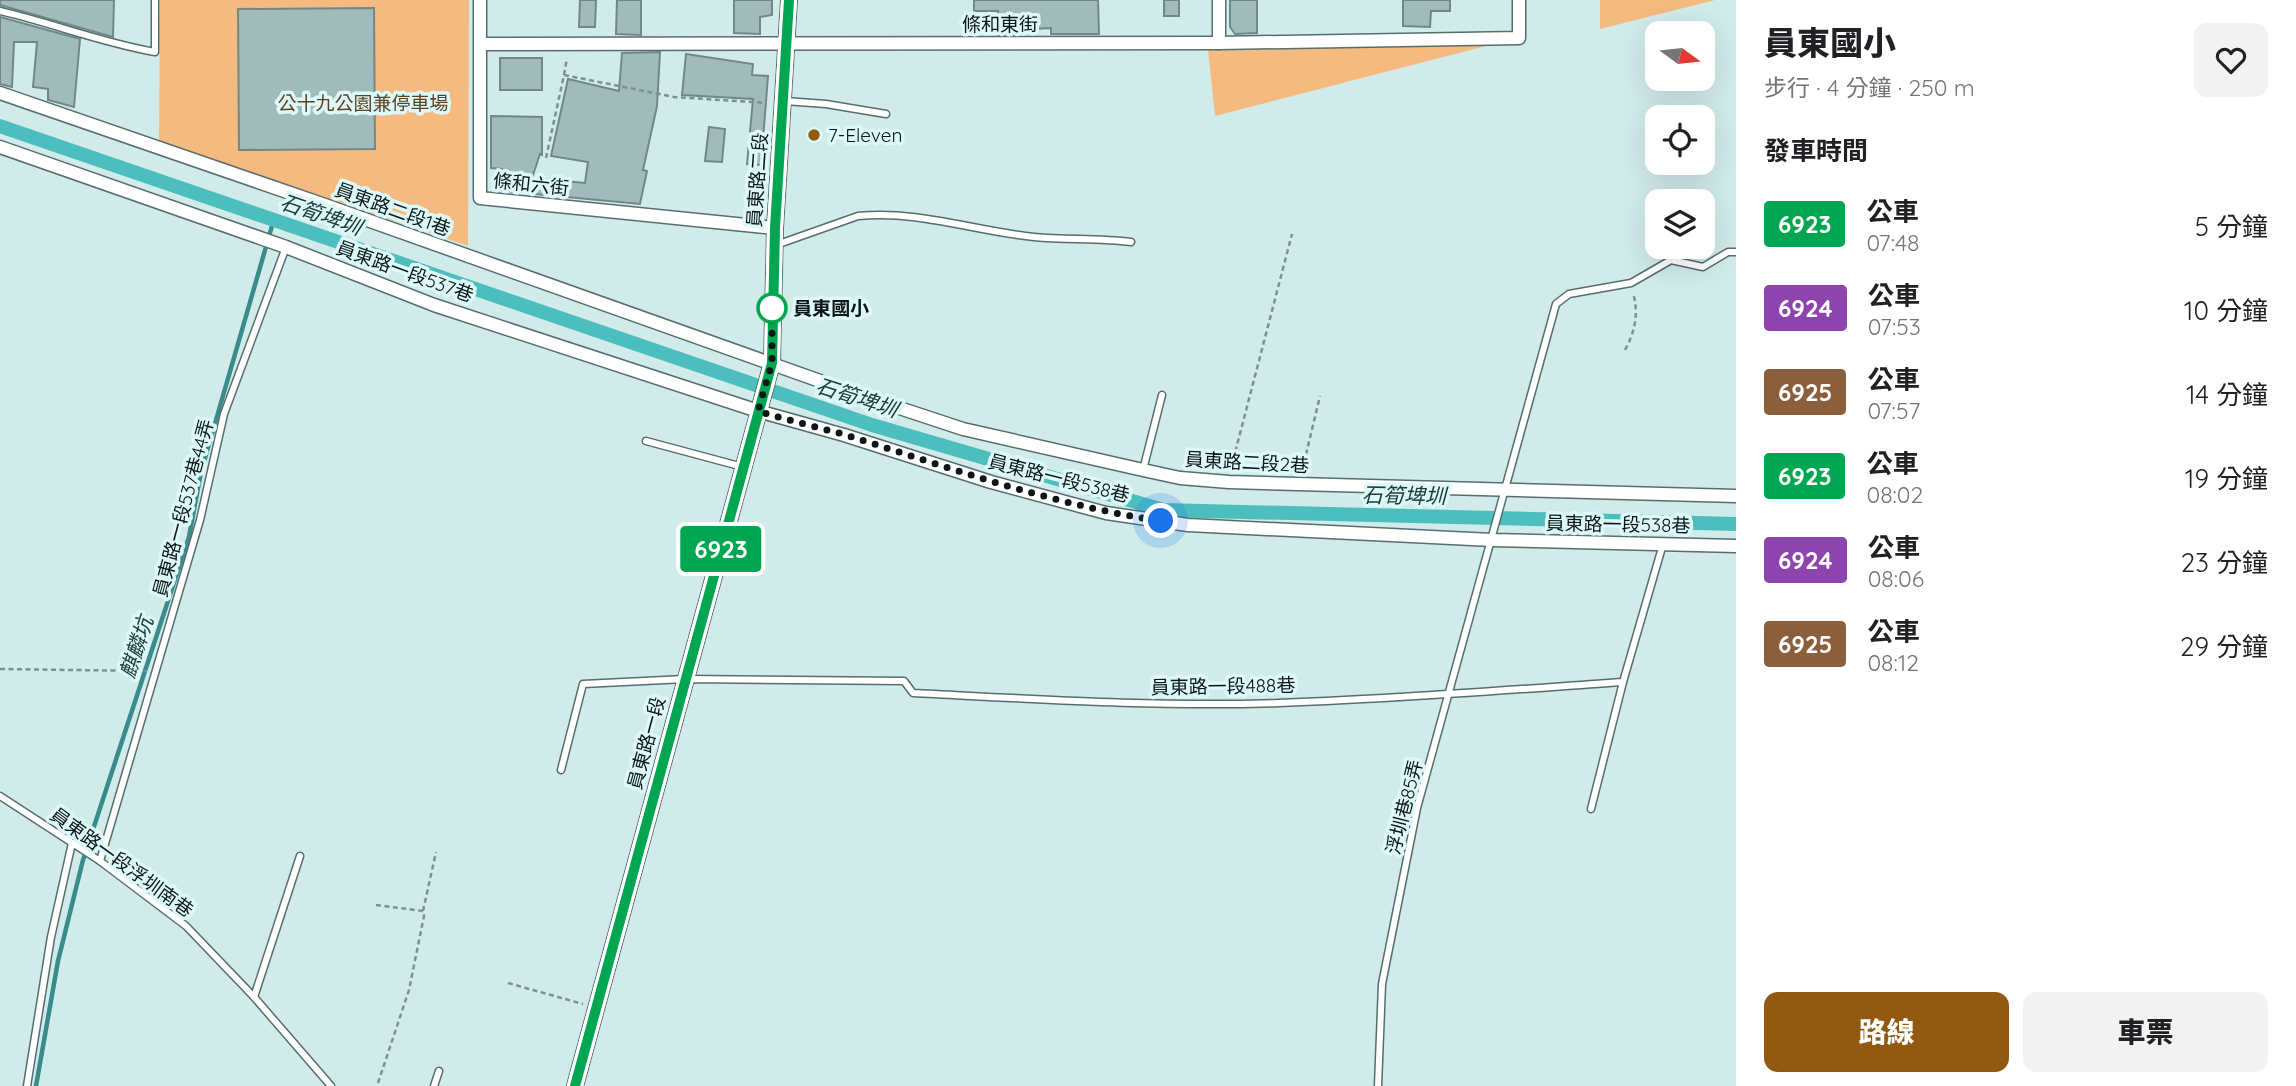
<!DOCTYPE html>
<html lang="zh-TW">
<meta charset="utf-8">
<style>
:root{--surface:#fff;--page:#f2f2f2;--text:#202124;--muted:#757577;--accent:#915912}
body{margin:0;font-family:Quicksand,"Noto Sans TC",sans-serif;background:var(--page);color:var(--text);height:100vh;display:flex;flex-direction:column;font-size:26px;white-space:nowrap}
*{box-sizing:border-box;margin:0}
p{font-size:23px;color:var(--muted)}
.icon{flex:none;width:38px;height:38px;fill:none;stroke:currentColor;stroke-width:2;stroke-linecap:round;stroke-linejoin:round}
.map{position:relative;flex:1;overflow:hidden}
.panel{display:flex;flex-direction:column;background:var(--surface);width:560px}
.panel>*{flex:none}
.badge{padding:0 14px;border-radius:5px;font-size:24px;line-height:46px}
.needle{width:46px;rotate:105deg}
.fabs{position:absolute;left:1645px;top:21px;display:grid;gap:14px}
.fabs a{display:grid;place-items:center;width:70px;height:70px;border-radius:14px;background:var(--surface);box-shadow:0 7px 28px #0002;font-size:35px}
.you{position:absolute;width:35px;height:35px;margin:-18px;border:5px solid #fff;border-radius:50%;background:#1a73e8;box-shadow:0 0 0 10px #1a73e833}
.map>.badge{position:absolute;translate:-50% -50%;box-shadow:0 0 0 4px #fff}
h2{padding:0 28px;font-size:26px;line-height:63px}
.round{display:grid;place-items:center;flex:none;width:74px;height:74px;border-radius:14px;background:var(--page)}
.head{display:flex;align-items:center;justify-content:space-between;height:119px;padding:0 28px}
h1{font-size:33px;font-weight:800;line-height:52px}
.action{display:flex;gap:14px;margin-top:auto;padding:14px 28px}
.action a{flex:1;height:80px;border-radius:14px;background:var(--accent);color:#fff;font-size:28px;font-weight:800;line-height:80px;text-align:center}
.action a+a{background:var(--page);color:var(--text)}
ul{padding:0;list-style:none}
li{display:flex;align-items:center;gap:21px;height:84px;padding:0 28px}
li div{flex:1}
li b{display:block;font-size:26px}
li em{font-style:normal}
li .badge{min-width:77px;font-weight:700;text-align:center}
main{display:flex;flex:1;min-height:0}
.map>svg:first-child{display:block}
</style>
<main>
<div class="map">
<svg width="1736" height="1086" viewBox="0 0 1736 1086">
<rect width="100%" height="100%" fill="#d0ebea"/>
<!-- green -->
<g fill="#f5ba7f">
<path d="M160,0H469L468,246L159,141Z"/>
<path d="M1600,0H1715L1600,29Z"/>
<path d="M1509,40L1215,116L1208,49Z"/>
</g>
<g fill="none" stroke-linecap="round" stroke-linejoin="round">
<!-- stream -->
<path stroke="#3a8c8c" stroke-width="4.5" d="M36,1086L58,961L83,860L189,537L201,472L274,219"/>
<!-- canal -->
<path stroke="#4dbebe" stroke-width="14" d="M0,126L872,425L1163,510L1736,524"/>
</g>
<!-- building -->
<g fill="#a1bbba" stroke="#708988" stroke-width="2">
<path d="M0,0H114L113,37L0,5Z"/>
<path d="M580,0H596L595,27H579Z"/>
<path d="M617,0H641V35L616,34Z"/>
<path d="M734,0H772V15L760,17V34L734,33Z"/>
<path d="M974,0H1098L1099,34H1051V28L1018,30V35H999L998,11H974Z"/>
<rect x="1164" y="0" width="15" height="16"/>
<path d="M1230,0H1257V33L1235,34L1230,27Z"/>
<path d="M1403,0H1450V11H1431L1430,27L1403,26Z"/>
<path d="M374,8L375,149L239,150L238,9Z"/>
<path d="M0,17L80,39L74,107L48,100V89L33,87L37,42H14L12,87L0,84Z"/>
<path d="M660,52L657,106L643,170L647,171L640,204L502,191V169L491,168V116L542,117V155L540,154L532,178L585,183L588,162L551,156L568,79L619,91L622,53Z"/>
<path d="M686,54L753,64L752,75L768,76L761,165L747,164L753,99L682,95Z"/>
<rect x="500" y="58" width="42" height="32"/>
<path d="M709,127L725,129L722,162L705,161Z"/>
</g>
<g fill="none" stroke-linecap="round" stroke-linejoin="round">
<!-- service casing -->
<g stroke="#576e6e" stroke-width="9">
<g id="service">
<path d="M0,11C52,23 102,43 155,52V0"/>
<path d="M785,101L826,104L886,114"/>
<path d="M776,245L858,216C918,210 975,231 1034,237C1067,240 1099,238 1131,242"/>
<path d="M646,441L743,467"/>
<path d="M1143,470L1162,395"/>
<path d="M561,770L583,684L685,679L904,681L913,693C1035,699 1157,707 1279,703C1394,699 1508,690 1623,682L1663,544"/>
<path d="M0,796L100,861L186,926L254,997L331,1086"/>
<path d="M1591,809L1623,682"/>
<path d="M100,861L200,520L224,414L286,247"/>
<path d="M254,997L300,856"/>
<path d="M27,1086L51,937L72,843"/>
<path d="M434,1086L439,1071"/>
<path d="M1378,1086L1382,984L1417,808L1556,304L1569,294L1631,283L1671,260L1703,267L1728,252H1736"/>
</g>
</g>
<!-- minor casing -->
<g stroke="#576e6e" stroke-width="15">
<g id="minor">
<path d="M480,0V198L775,228"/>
<path d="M1219,0V43"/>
<path d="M482,44L1219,43L1519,38V0"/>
<path d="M0,93L325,205L851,392L963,429L1143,470L1180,478L1229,482L1736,496"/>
<path d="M0,147L286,247L434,305L758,411L844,435L991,482L1106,513L1188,525L1492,540L1736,546"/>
</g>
</g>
<!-- secondary casing -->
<g stroke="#576e6e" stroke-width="18">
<path id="secondary" d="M575,1086L772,363L775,228L789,0"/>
</g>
<!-- path -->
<g stroke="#7e9190" stroke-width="2.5" stroke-dasharray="5 3.5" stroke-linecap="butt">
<path d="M564,75L567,58"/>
<path d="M546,158L564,75L674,97L767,103"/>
<path d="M1625,350C1635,332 1639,313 1633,293"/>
<path d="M1231,468L1292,234"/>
<path d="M1302,471L1320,396"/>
<path d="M0,669L147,671"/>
<path d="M376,905L423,911L424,916L409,990L377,1086"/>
<path d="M423,911L436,852"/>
<path d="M508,983L583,1004"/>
</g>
<!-- service -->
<use href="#service" stroke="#fff" stroke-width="6"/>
<!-- minor -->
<use href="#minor" stroke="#fff" stroke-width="12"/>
<!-- secondary -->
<use href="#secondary" stroke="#fff" stroke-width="16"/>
</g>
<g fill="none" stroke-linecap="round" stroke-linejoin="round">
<!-- line casing -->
<g stroke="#fff" stroke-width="16">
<path id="line" d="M575,1086L772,363L775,228L789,0"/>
</g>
<!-- line -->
<use href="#line" stroke="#00a651" stroke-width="10"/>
<!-- walk -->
<path stroke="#0d1616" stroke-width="7" stroke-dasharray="0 12.6" d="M772,308V363L758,411C787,420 817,427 846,435C950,468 1053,505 1161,521"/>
</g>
<!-- markers -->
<circle fill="#915912" stroke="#ddf8f8" stroke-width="2.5" cx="814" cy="135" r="7"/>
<circle fill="#fff" stroke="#00a651" stroke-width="3.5" cx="772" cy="308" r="14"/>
<g text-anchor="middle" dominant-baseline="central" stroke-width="7" stroke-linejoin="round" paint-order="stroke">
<!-- street labels -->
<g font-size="19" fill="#0d1616" stroke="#ddf8f8">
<text x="1000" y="24">條和東街</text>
<text transform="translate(757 180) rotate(-86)">員東路二段</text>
<text transform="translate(531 184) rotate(6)">條和六街</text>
<text transform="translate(393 209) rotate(20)">員東路二段1巷</text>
<text transform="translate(405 271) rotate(20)">員東路一段537巷</text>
<text transform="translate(1247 462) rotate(3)">員東路二段2巷</text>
<text transform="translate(1059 478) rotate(14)">員東路一段538巷</text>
<text transform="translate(183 508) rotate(-75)">員東路一段537巷44弄</text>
<text transform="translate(1618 524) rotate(1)">員東路一段538巷</text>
<text transform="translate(1223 686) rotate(-1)">員東路一段488巷</text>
<text transform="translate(646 743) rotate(-75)">員東路一段</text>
<text transform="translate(1404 807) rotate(-76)">浮圳巷85弄</text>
<text transform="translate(122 862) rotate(36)">員東路一段浮圳南巷</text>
</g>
<!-- park labels -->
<g font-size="19" fill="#5e3f1f" stroke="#ddf8f8">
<text x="363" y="103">公十九公園兼停車場</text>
</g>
<!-- poi labels -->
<g font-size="19" fill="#0d1616" stroke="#ddf8f8" text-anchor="start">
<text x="828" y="135">7-Eleven</text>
</g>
<!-- stop labels -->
<g font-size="19" font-weight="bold" fill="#0d1616" stroke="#ddf8f8" text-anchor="start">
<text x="793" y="308">員東國小</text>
</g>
<!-- water labels -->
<g font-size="21" font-style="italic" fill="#213a3a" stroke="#ddf8f8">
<text transform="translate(321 214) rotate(19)">石筍埤圳</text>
<text transform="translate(857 397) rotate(18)">石筍埤圳</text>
<text transform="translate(1404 495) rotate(1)">石筍埤圳</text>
<text transform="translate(136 647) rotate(-72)">麒麟坑</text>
</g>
</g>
</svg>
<div class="fabs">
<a><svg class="needle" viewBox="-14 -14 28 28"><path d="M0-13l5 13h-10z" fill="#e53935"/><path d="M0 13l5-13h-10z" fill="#757577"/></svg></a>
<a><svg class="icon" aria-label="locate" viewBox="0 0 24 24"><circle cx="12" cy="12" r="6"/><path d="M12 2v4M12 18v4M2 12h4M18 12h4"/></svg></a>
<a><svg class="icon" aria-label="layers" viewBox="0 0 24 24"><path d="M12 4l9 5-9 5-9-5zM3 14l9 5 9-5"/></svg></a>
</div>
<div class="you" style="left:1161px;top:521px"></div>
<b class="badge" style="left:721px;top:549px;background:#00a651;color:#fff">6923</b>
</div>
<section class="panel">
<div class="head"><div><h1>員東國小</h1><p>步行 · 4 分鐘 · 250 m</p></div><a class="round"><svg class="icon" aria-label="heart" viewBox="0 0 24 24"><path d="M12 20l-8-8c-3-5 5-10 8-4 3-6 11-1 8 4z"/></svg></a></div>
<h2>發車時間</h2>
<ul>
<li><span class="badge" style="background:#00a651;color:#fff">6923</span><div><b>公車</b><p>07:48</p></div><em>5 分鐘</em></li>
<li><span class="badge" style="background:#8e44ad;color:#fff">6924</span><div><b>公車</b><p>07:53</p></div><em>10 分鐘</em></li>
<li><span class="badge" style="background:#8b5e3c;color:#fff">6925</span><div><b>公車</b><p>07:57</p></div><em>14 分鐘</em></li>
<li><span class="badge" style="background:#00a651;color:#fff">6923</span><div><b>公車</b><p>08:02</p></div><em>19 分鐘</em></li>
<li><span class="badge" style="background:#8e44ad;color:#fff">6924</span><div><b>公車</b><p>08:06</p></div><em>23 分鐘</em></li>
<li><span class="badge" style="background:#8b5e3c;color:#fff">6925</span><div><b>公車</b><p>08:12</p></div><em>29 分鐘</em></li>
</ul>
<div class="action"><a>路線</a><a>車票</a></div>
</section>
</main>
